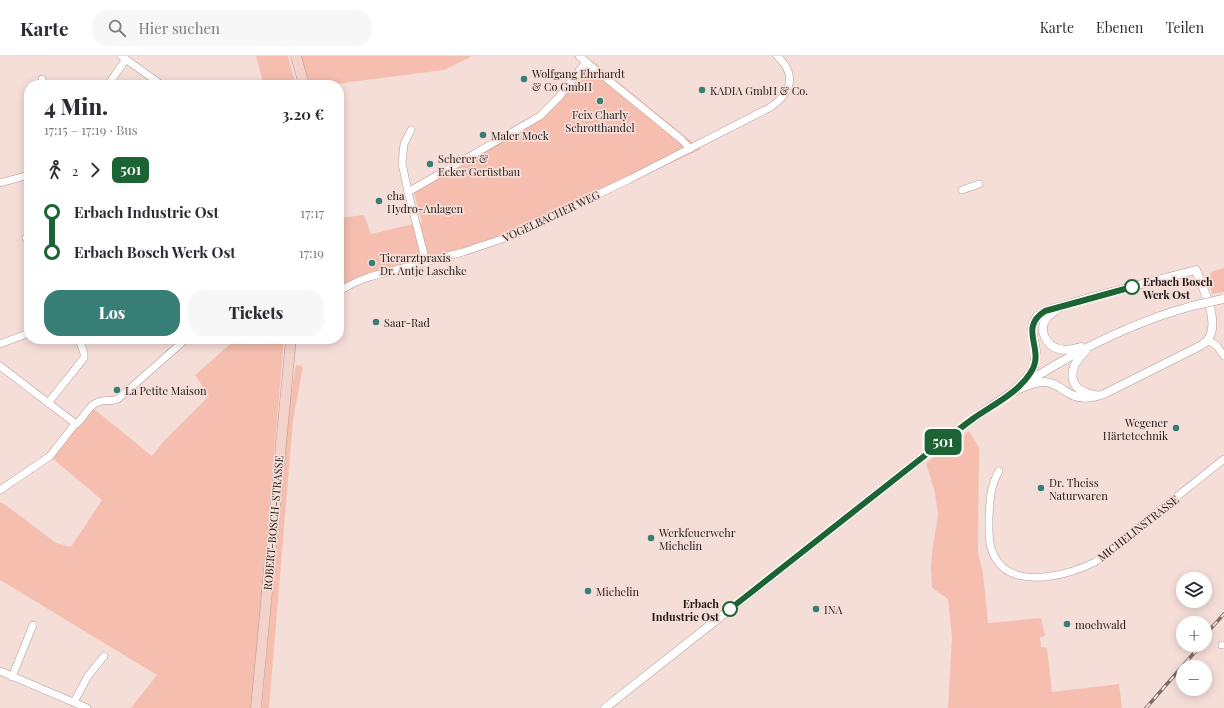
<!DOCTYPE html>
<html lang="de">
<meta charset="utf-8">
<style>
:root{--surface:#fff;--page:#f7f7f7;--text:#2b2b33;--muted:#7c7c81;--line:#e1e1e2;--accent:#377e77}
body{margin:0;font-family:"Playfair Display",serif;background:var(--page);color:var(--text);height:100vh;display:flex;flex-direction:column;font-size:15px;white-space:nowrap}
*{box-sizing:border-box;margin:0}
p{font-size:13px;color:var(--muted)}
.icon{flex:none;width:22px;height:22px;fill:none;stroke:currentColor;stroke-width:2;stroke-linecap:round;stroke-linejoin:round}
.map{position:relative;flex:1;overflow:hidden}
.sheet{position:absolute;left:24px;top:24px;width:320px;height:264px;display:flex;flex-direction:column;background:var(--surface);border-radius:16px;box-shadow:0 2px 10px #0003}
.sheet>*{flex:none}
.badge{padding:0 8px;border-radius:6px;font-size:14px;line-height:26px}
.fabs{position:absolute;left:1176px;top:516px;display:grid;gap:8px}
.fabs a{display:grid;place-items:center;width:36px;height:36px;border-radius:50%;background:var(--surface);box-shadow:0 2px 10px #0003;font-size:20px}
.map>.badge{position:absolute;translate:-50% -50%;box-shadow:0 0 0 2px #fff}
.legs{display:flex;align-items:center;gap:6px;height:44px;padding:0 20px;font-size:13px}
.legs p{margin-inline-start:auto}
.head{display:flex;align-items:center;justify-content:space-between;height:68px;padding:0 20px}
h1{font-size:22px;font-weight:800;line-height:30px}
.button{display:flex;gap:8px;margin-top:auto;padding:8px 20px}
.button a{flex:1;height:46px;border-radius:16px;background:var(--accent);color:#fff;font-size:16px;font-weight:800;line-height:46px;text-align:center}
.button a+a{background:var(--page);color:var(--text)}
ul{padding:0 20px;list-style:none}
li{display:flex;align-items:center;gap:14px;height:40px;font-size:15px}
li i{display:grid;place-items:center;width:6px;height:100%;margin:0 5px;background:currentColor}
li i::after{content:'';width:10px;height:10px;margin:-5px;border:3px solid;border-radius:50%;background:var(--surface)}
li p{margin-inline-start:auto}
li:first-child i{background:linear-gradient(#0000 50%,currentColor 0)}
li:last-child i{background:linear-gradient(currentColor 50%,#0000 0)}
header{display:flex;align-items:center;gap:24px;box-sizing:border-box;height:56px;padding:0 20px;background:var(--surface);border-bottom:1px solid var(--line)}
header strong{font-size:19px}
nav{display:flex;gap:22px;margin-inline-start:auto;font-size:14px}
.search{width:280px;height:36px;background:var(--page);display:flex;align-items:center;gap:10px;box-sizing:border-box;padding:0 14px;border-radius:16px;color:var(--muted);font-size:15px}
.map>svg:first-child{display:block}
</style>
<header>
<strong>Karte</strong>
<div class="search"><svg class="icon" aria-label="search" viewBox="0 0 24 24"><circle cx="10" cy="10" r="6"/><path d="M15 15l6 6"/></svg>Hier suchen</div>
<nav><a>Karte</a><a>Ebenen</a><a>Teilen</a></nav>
</header>
<div class="map">
<svg width="1224" height="652" viewBox="0 0 1224 652">
<rect width="100%" height="100%" fill="#f6ded8"/>
<!-- green -->
<g fill="#f5beaf">
<path d="M256,0H288L296,29H264Z"/>
<path d="M301,0H471L469,2L444,14L327,29H310Z"/>
<path d="M591,4L701,93L509,183L474,197L358,228L339,237V162L364,159L371,178L422,166L414,137L544,61L563,41Z"/>
<path d="M1224,212V236L1212,238L1210,223L1211,216Z"/>
<path d="M236,283H284L268,466L253,652H131L157,619L0,524V446L7,450L56,487L71,491L102,444L52,402L76,372L81,370L94,353L152,400L164,385L209,340L195,319Z"/>
<path d="M296,309L303,310L293,364L269,652H262L286,380L291,338Z"/>
<path d="M969,375C972,381 976,385 979,392L978,497L983,517L988,567L1041,562L1045,580L1040,581L1041,591L1047,592L1052,636L1119,628L1122,652H948L952,581L948,543L932,532L931,512L932,496L938,459L935,437L926,407Z"/>
</g>
<g fill="none" stroke-linecap="round" stroke-linejoin="round">
<!-- minor casing -->
<g stroke="#b19a94" stroke-width="8">
<g id="minor">
<path d="M121,0L162,29"/>
<path d="M579,0L682,84L690,93"/>
<path d="M42,23L44,29"/>
<path d="M108,29L126,3"/>
<path d="M411,74L404,88L402,107L408,136L426,206"/>
<path d="M0,127L29,119"/>
<path d="M962,134L979,128"/>
<path d="M408,136L540,60L559,41L586,6"/>
<path d="M26,182L29,180"/>
<path d="M339,235L356,226L369,221L463,196L508,181L628,124L769,52C791,38 798,19 777,0"/>
<path d="M1208,284L1217,290L1224,300"/>
<path d="M0,288L29,277"/>
<path d="M0,310L76,368C84,363 87,351 96,347C103,343 111,346 118,343L186,283"/>
<path d="M48,347L84,302V297L79,283"/>
<path d="M999,415C990,431 990,443 989,462C989,476 988,491 996,503C1014,534 1070,519 1095,506L1224,403"/>
<path d="M0,434L50,400L75,368"/>
<path d="M1222,589H1224"/>
<path d="M0,615L87,652"/>
<path d="M12,621L33,569"/>
<path d="M74,646L88,620L104,600"/>
</g>
</g>
<!-- tertiary casing -->
<g stroke="#b19a94" stroke-width="9">
<g id="tertiary">
<path d="M1196,214C1202,230 1217,260 1211,277C1210,282 1206,286 1202,289L1104,338C1089,343 1078,344 1065,335C1059,331 1053,326 1045,326C1034,325 1022,332 1012,336L1024,325L1034,311L1036,295L1032,273L1033,267L1037,260L1045,255L1092,241Z"/>
<path d="M1058,253C1054,256 1049,259 1046,263C1038,275 1047,290 1059,293C1067,295 1074,293 1081,291"/>
<path d="M1086,295C1067,312 1066,334 1095,339"/>
<path d="M605,652L942,386C1019,328 1098,276 1192,250"/>
</g>
</g>
<!-- secondary casing -->
<g stroke="#b19a94" stroke-width="11">
<g id="secondary">
<path d="M296,0L304,29"/>
<path d="M256,652L291,283"/>
</g>
</g>
<!-- minor -->
<use href="#minor" stroke="#fff" stroke-width="7"/>
<!-- tertiary -->
<use href="#tertiary" stroke="#fff" stroke-width="8"/>
<!-- secondary -->
<use href="#secondary" stroke="#f3d2c9" stroke-width="10"/>
<!-- rail casing -->
<g stroke="#7d6e6b" stroke-width="3.5">
<g id="rail">
<path d="M1205,579L1224,558"/>
<path d="M1146,652L1201,589"/>
</g>
</g>
<!-- rail -->
<use href="#rail" stroke="#f6ded8" stroke-width="2" stroke-dasharray="6" stroke-linecap="butt"/>
<!-- tertiary-bridge casing -->
<g stroke="#b19a94" stroke-width="9" stroke-linecap="butt">
<path id="tertiary-bridge" d="M1192,250L1223,243"/>
</g>
<!-- tertiary-bridge -->
<use href="#tertiary-bridge" stroke="#fff" stroke-width="8"/>
</g>
<g fill="none" stroke-linecap="round" stroke-linejoin="round">
<!-- line-1 casing -->
<g stroke="#fff" stroke-width="9">
<path id="line-1" d="M730,553L942,386C953,378 963,370 974,362C993,349 1018,337 1031,316C1046,293 1017,273 1045,255L1132,231"/>
</g>
<!-- line-1 -->
<use href="#line-1" stroke="#1c6434" stroke-width="6"/>
</g>
<!-- markers -->
<g fill="#377e77" stroke="#f6ded8" stroke-width="1.5">
<circle cx="524" cy="23" r="4"/>
<circle cx="702" cy="34" r="4"/>
<circle cx="600" cy="45" r="4"/>
<circle cx="483" cy="79" r="4"/>
<circle cx="430" cy="108" r="4"/>
<circle cx="379" cy="145" r="4"/>
<circle cx="372" cy="207" r="4"/>
<circle cx="376" cy="266" r="4"/>
<circle cx="117" cy="334" r="4"/>
<circle cx="1176" cy="372" r="4"/>
<circle cx="1041" cy="432" r="4"/>
<circle cx="651" cy="482" r="4"/>
<circle cx="588" cy="535" r="4"/>
<circle cx="816" cy="553" r="4"/>
<circle cx="1067" cy="568" r="4"/>
</g>
<g fill="#fff" stroke="#1c6434" stroke-width="2">
<circle cx="1132" cy="231" r="7"/>
<circle cx="730" cy="553" r="7"/>
</g>
<g text-anchor="middle" dominant-baseline="central" stroke-width="3.5" stroke-linejoin="round" paint-order="stroke">
<!-- poi labels -->
<g font-size="11" fill="#1f1715" stroke="#f6ded8" text-anchor="start">
<text x="532" y="17">Wolfgang Ehrhardt<tspan x="532" dy="13">&amp; Co GmbH</tspan></text>
<text x="710" y="34">KADIA GmbH &amp; Co.</text>
<text x="600" y="58" text-anchor="middle">Feix Charly<tspan x="600" dy="13">Schrotthandel</tspan></text>
<text x="491" y="79">Maler Mock</text>
<text x="438" y="102">Scherer &amp;<tspan x="438" dy="13">Ecker Gerüstbau</tspan></text>
<text x="387" y="139">eha<tspan x="387" dy="13">Hydro-Anlagen</tspan></text>
<text x="380" y="201">Tierarztpraxis<tspan x="380" dy="13">Dr. Antje Laschke</tspan></text>
<text x="384" y="266">Saar-Rad</text>
<text x="125" y="334">La Petite Maison</text>
<text x="1168" y="366" text-anchor="end">Wegener<tspan x="1168" dy="13">Härtetechnik</tspan></text>
<text x="1049" y="426">Dr. Theiss<tspan x="1049" dy="13">Naturwaren</tspan></text>
<text x="659" y="476">Werkfeuerwehr<tspan x="659" dy="13">Michelin</tspan></text>
<text x="596" y="535">Michelin</text>
<text x="824" y="553">INA</text>
<text x="1075" y="568">moehwald</text>
</g>
<!-- street labels -->
<g font-size="11" fill="#1f1715" stroke="#f6ded8">
<text transform="translate(551 160) rotate(-25)">VOGELBACHER WEG</text>
<text transform="translate(273 467) rotate(-85)">ROBERT-BOSCH-STRASSE</text>
<text transform="translate(1138 472) rotate(-38)">MICHELINSTRASSE</text>
</g>
<!-- stop labels -->
<g font-size="11" font-weight="bold" fill="#1f1715" stroke="#f6ded8" text-anchor="start">
<text x="1143" y="225">Erbach Bosch<tspan x="1143" dy="13">Werk Ost</tspan></text>
<text x="719" y="547" text-anchor="end">Erbach<tspan x="719" dy="13">Industrie Ost</tspan></text>
</g>
</g>
</svg>
<div class="fabs">
<a><svg class="icon" aria-label="layers" viewBox="0 0 24 24"><path d="M12 4l9 5-9 5-9-5zM3 14l9 5 9-5"/></svg></a>
<a>+</a>
<a>−</a>
</div>
<b class="badge" style="left:943px;top:386px;background:#1c6434;color:#fff">501</b>
<section class="sheet">
<div class="head"><div><h1>4 Min.</h1><p>17:15 – 17:19 · Bus</p></div><b>3.20 €</b></div>
<div class="legs"><svg class="icon" aria-label="walk" viewBox="0 0 24 24"><circle cx="13" cy="4" r="2"/><path d="M13 8l-2 6 4 7M11 14l-3 7M7 12l3-4h3l4 4"/></svg>2<svg class="icon" aria-label="forward" viewBox="0 0 24 24"><path d="M9 5l7 7-7 7"/></svg><b class="badge" style="background:#1c6434;color:#fff">501</b></div>
<ul>
<li><i style="color:#1c6434"></i><b>Erbach Industrie Ost</b><p>17:17</p></li>
<li><i style="color:#1c6434"></i><b>Erbach Bosch Werk Ost</b><p>17:19</p></li>
</ul>
<div class="button"><a>Los</a><a>Tickets</a></div>
</section>
</div>
